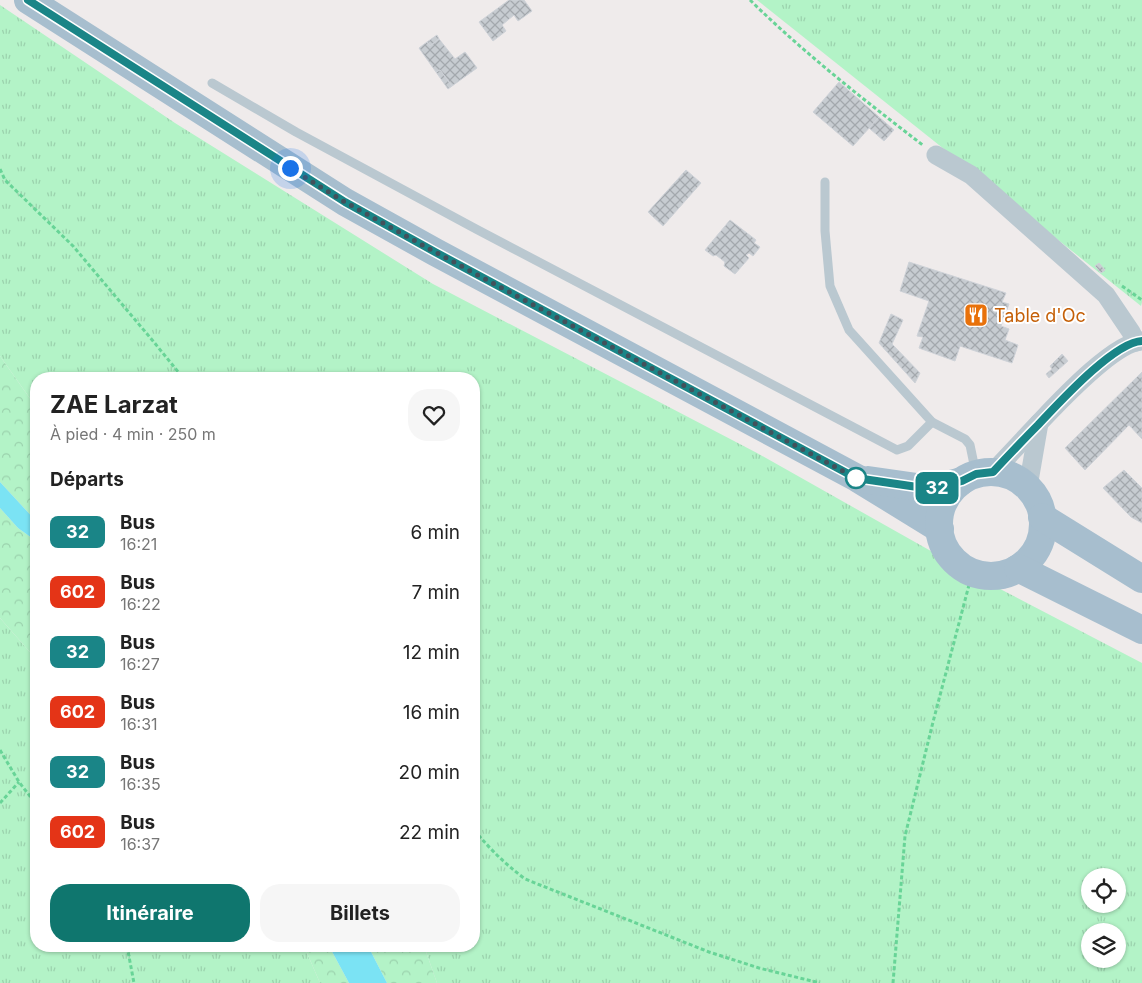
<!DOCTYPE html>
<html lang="fr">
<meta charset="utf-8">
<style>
:root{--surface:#fff;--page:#f6f6f6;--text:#222;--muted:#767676;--accent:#0f766e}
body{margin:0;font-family:Inter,sans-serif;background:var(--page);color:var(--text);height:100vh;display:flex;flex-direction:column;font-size:19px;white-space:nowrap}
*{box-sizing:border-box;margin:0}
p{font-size:16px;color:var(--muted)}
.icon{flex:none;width:28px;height:28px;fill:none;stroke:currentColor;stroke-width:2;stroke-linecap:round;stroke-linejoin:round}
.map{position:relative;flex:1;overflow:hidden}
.details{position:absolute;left:30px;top:372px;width:450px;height:580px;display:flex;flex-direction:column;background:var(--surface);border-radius:20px;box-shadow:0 1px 4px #0004}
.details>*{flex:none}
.badge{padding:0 10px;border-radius:8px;font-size:18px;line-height:32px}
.tools{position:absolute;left:1081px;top:868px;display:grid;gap:10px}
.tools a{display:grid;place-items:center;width:45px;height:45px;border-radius:50%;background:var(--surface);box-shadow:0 1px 4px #0004;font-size:25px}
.you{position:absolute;width:25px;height:25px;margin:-12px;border:4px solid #fff;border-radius:50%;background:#1a73e8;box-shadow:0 0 0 8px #1a73e833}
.map>.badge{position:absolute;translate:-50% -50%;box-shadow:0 0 0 2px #fff}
h2{padding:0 20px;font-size:19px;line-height:45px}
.round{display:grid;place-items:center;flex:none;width:52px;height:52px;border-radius:20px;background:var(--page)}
.overview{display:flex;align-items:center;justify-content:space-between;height:85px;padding:0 20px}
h1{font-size:24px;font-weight:700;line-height:38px}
.button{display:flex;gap:10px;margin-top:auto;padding:10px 20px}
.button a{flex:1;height:58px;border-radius:20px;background:var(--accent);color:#fff;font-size:20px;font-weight:700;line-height:58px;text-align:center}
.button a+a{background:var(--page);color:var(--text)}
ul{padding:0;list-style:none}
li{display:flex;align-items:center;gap:15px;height:60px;padding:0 20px}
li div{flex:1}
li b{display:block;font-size:19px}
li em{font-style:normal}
li .badge{min-width:55px;font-weight:700;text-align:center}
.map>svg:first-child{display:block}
</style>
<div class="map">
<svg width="1142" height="983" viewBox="0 0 1142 983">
<defs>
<pattern id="grass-tufts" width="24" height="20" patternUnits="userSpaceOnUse" patternTransform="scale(1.25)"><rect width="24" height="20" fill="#b3f3c7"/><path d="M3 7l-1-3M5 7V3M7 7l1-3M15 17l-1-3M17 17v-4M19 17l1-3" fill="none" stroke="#9bd2ad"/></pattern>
<pattern id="forest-crowns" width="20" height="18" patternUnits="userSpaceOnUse" patternTransform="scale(1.25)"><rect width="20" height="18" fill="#b3f3c7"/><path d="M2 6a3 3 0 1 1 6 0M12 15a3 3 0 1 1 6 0" fill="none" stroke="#9bd2ad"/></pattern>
<pattern id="building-cross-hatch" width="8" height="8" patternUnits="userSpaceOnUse" patternTransform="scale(1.25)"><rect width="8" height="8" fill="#c7ccd1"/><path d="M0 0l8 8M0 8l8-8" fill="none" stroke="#a3a8ad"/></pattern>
</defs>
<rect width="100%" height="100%" fill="#efebeb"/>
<!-- grass -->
<g fill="url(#grass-tufts)" fill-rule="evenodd">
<path d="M757,0H1142V302L1141,306Z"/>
<path d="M0,5L175,123L433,284L757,453L977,577L1142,663V983H437L424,946H474V379H36V407L0,356ZM1090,876H1118V904H1090ZM1090,931H1118V959H1090Z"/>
<path d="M0,618L36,659V946H304L320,983H0Z"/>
</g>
<!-- forest -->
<g fill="url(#forest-crowns)">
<path d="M0,356L36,407V521L0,482Z"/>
<path d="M0,508L18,528L36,541V659L0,618Z"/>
<path d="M304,946H329L349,983H320Z"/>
<path d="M368,946H424L437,983H387Z"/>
</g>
<!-- water -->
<g fill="#7be3f4">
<path d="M0,482L36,521V541L18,528L0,508Z"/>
<path d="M329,946H368L387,983H349Z"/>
</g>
<!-- building -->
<g fill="url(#building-cross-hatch)" stroke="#ced2d8">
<path d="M509,0H524L532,11L518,21L514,15L502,25L506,31L493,41L479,22Z"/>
<path d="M437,35L439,39L430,46L427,42Z"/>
<path d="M439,39L455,59L465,52L477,68L452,86L440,70L436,72L419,48L427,42L430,46Z"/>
<path d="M440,70L452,86L448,89L436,72Z"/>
<path d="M839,82L879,117L853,146L813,112Z"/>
<path d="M879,117L894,130L884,141L869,128Z"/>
<path d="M686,170L701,183L663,226L648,212Z"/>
<path d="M730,220L756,240L754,243L760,247L753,256L749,253L746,255L749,258L735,274L724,266L725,262L716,255L713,256L705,250Z"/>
<path d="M909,262L1006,293L1002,302L1009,304L1001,326L1009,329L1005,340L1018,345L1012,363L960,346L955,361L919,348L923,337L917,336L929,301L900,291Z"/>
<path d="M1099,263L1105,270L1101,273L1095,266Z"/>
<path d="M891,314L903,320L892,344L920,373L915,383L879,343Z"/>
<path d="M1062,354L1068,361L1049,378L1046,374L1052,369L1050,366Z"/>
<path d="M1142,372V439L1129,425L1085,470L1065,448Z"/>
<path d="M1124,470L1142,488V523L1131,517L1103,488Z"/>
</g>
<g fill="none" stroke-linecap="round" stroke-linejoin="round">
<!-- path -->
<g stroke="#68d497" stroke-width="3" stroke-dasharray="4 2.5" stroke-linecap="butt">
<path d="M750,0C804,53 864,100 924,146"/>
<path d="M0,169L5,180L73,246L153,341L184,379"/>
<path d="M1122,286L1142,300"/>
<path d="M0,750L19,782L36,804"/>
<path d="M0,803L19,782"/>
<path d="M474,830C491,850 504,863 525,879L709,952L759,968L820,983"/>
<path d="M127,946L134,983"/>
<path d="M893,983L905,836L933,722L969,585L974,573"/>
</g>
<!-- service -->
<g stroke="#bac8d0" stroke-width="9">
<path d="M212,83L296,132L476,229L897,450L908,446L932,422"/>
<path d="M825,182V231L830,286L849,330L932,422L965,439L970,445L976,474"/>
</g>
<!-- minor -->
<g stroke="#bac8d0" stroke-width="19">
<path d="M936,155L971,175L1106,295L1131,332L1136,342"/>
<path d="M993,472C1008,456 1023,440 1038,424C1058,403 1114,342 1142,341"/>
<path d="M1028,487L1039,423"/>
</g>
<!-- primary -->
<g stroke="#a7bece" stroke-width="28">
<path d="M28,0L345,202L435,252L857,478L940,529"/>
<circle cx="991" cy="524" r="52"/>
<path d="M868,480L931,489L962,481"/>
<path d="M1042,517L1142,579"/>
<path d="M1018,568L1142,630"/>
</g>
</g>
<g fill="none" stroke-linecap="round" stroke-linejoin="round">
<!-- line casing -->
<g stroke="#fff" stroke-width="11">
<path id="line" d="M28,0L345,202L435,252L856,478L931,489L962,481L976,474L993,472C1008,456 1023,440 1038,425C1058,404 1114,342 1142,341"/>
</g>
<!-- line -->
<use href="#line" stroke="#1a8587" stroke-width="8"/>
<!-- walk -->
<path stroke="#42515b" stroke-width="5" stroke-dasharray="0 9" d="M290,168L345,202L435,252L856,478"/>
</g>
<!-- icons -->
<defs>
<g id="restaurant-square" transform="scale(1.25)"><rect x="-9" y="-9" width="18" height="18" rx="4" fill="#e8710a" stroke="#fff"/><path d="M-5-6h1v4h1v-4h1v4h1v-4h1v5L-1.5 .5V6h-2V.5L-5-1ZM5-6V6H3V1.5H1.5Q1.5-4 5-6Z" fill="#fff"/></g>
</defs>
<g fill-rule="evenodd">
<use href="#restaurant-square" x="976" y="315"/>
</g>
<!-- markers -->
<circle fill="#fff" stroke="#1a8587" stroke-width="2.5" cx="856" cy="478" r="10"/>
<g text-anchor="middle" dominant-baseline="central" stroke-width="4" stroke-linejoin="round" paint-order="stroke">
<!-- food labels -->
<g font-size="18" fill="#c56008" stroke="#fff" text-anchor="start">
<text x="994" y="315">Table d'Oc</text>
</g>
</g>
</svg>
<div class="tools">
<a><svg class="icon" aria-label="locate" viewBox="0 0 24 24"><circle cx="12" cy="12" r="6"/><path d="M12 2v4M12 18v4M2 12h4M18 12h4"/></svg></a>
<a><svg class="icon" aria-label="layers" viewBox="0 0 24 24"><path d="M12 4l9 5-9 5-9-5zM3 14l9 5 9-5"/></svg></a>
</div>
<div class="you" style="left:290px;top:168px"></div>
<b class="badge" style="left:937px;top:488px;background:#1a8587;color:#fff">32</b>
<section class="details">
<div class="overview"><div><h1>ZAE Larzat</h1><p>À pied · 4 min · 250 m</p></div><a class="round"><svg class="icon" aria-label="heart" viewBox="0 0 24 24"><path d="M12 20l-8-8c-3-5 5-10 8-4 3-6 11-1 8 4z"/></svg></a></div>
<h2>Départs</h2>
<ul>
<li><span class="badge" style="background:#1a8587;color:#fff">32</span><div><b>Bus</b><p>16:21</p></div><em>6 min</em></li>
<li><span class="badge" style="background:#e43417;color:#fff">602</span><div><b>Bus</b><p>16:22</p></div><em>7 min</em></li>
<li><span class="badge" style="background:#1a8587;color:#fff">32</span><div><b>Bus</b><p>16:27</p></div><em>12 min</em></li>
<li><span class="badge" style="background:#e43417;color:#fff">602</span><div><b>Bus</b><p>16:31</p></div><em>16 min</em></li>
<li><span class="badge" style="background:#1a8587;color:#fff">32</span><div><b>Bus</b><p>16:35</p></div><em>20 min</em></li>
<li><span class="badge" style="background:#e43417;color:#fff">602</span><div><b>Bus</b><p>16:37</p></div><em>22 min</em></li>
</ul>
<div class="button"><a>Itinéraire</a><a>Billets</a></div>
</section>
</div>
